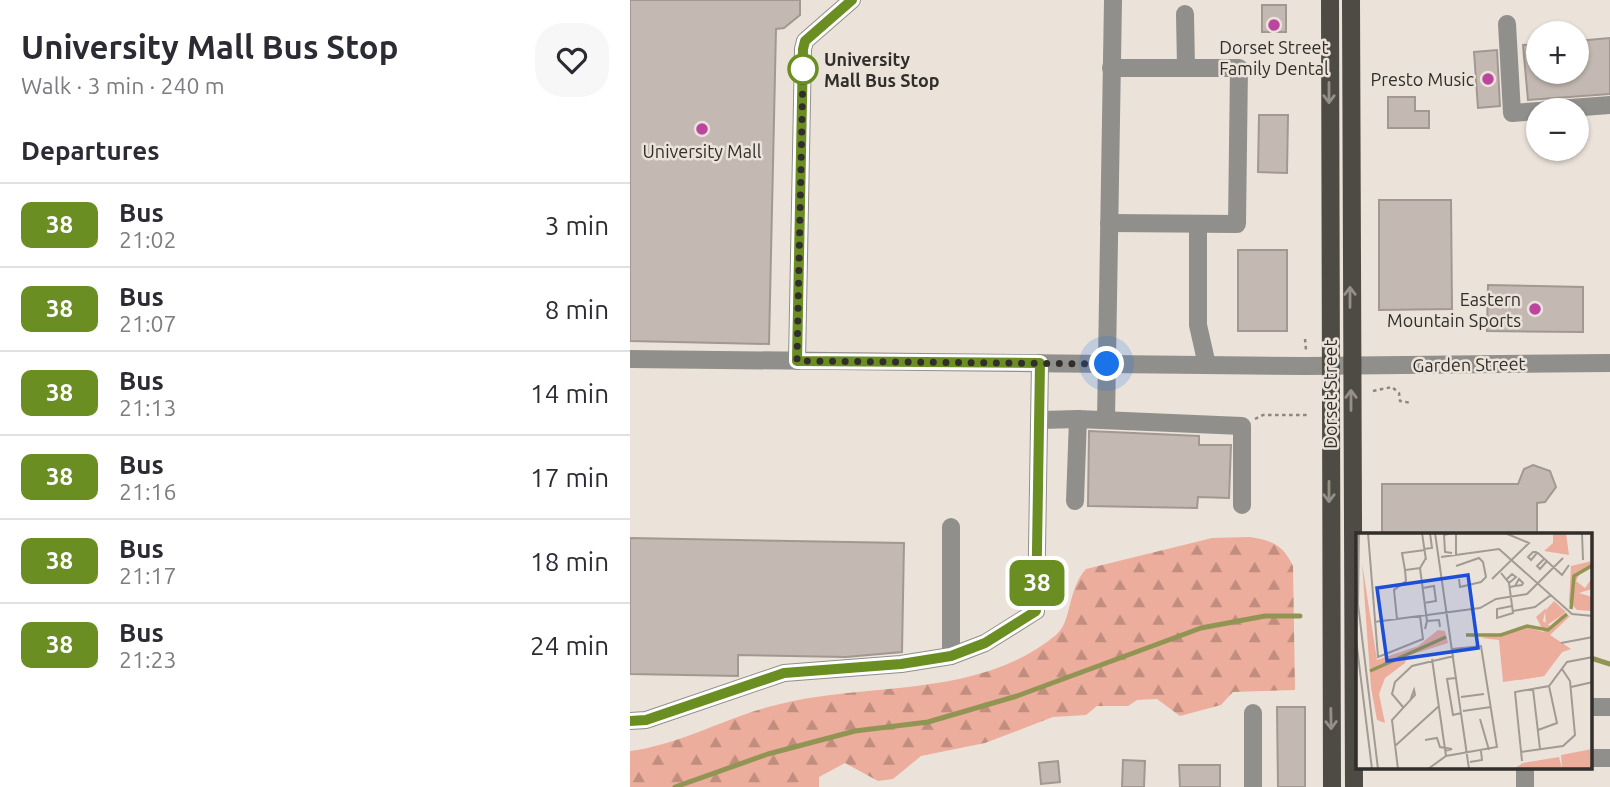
<!DOCTYPE html>
<meta charset="utf-8">
<style>
:root{--surface:#fff;--page:#f7f7f7;--text:#2b2b33;--muted:#7c7c81;--line:#e1e1e2}
body{margin:0;font-family:Ubuntu,sans-serif;background:var(--page);color:var(--text);height:100vh;display:flex;flex-direction:column;font-size:26px;white-space:nowrap}
*{box-sizing:border-box;margin:0}
p{font-size:23px;color:var(--muted)}
.icon{flex:none;width:38px;height:38px;fill:none;stroke:currentColor;stroke-width:2;stroke-linecap:round;stroke-linejoin:round}
.map{position:relative;flex:1;overflow:hidden}
.drawer{display:flex;flex-direction:column;background:var(--surface);width:630px}
.drawer>*{flex:none}
.badge{padding:0 14px;border-radius:10px;font-size:24px;line-height:46px}
.controls{position:absolute;left:896px;top:21px;display:grid;gap:14px}
.controls a{display:grid;place-items:center;width:63px;height:63px;border-radius:50%;background:var(--surface);box-shadow:0 2px 5px #0004;font-size:35px}
.you{position:absolute;width:35px;height:35px;margin:-18px;border:5px solid #fff;border-radius:50%;background:#1a73e8;box-shadow:0 0 0 10px #1a73e833}
.map>.badge{position:absolute;translate:-50% -50%;box-shadow:0 0 0 4px #fff}
h2{padding:0 21px;font-size:26px;line-height:63px}
.round{display:grid;place-items:center;flex:none;width:74px;height:74px;border-radius:28px;background:var(--page)}
.summary{display:flex;align-items:center;justify-content:space-between;height:119px;padding:0 21px}
h1{font-size:33px;font-weight:700;line-height:52px}
ul{padding:0;list-style:none}
li{display:flex;align-items:center;gap:21px;height:84px;padding:0 21px;border-top:2px solid var(--line)}
li div{flex:1}
li b{display:block;font-size:26px}
li em{font-style:normal}
li .badge{min-width:77px;font-weight:700;text-align:center}
main{display:flex;flex:1;min-height:0}
.map>svg:first-child{display:block}
</style>
<main>
<section class="drawer">
<div class="summary"><div><h1>University Mall Bus Stop</h1><p>Walk · 3 min · 240 m</p></div><a class="round"><svg class="icon" aria-label="heart" viewBox="0 0 24 24"><path d="M12 20l-8-8c-3-5 5-10 8-4 3-6 11-1 8 4z"/></svg></a></div>
<h2>Departures</h2>
<ul>
<li><span class="badge" style="background:#6b8e23;color:#fff">38</span><div><b>Bus</b><p>21:02</p></div><em>3 min</em></li>
<li><span class="badge" style="background:#6b8e23;color:#fff">38</span><div><b>Bus</b><p>21:07</p></div><em>8 min</em></li>
<li><span class="badge" style="background:#6b8e23;color:#fff">38</span><div><b>Bus</b><p>21:13</p></div><em>14 min</em></li>
<li><span class="badge" style="background:#6b8e23;color:#fff">38</span><div><b>Bus</b><p>21:16</p></div><em>17 min</em></li>
<li><span class="badge" style="background:#6b8e23;color:#fff">38</span><div><b>Bus</b><p>21:17</p></div><em>18 min</em></li>
<li><span class="badge" style="background:#6b8e23;color:#fff">38</span><div><b>Bus</b><p>21:23</p></div><em>24 min</em></li>
</ul>
</section>
<div class="map">
<svg width="980" height="787" viewBox="0 0 980 787">
<defs>
<pattern id="forest-firs" width="22" height="20" patternUnits="userSpaceOnUse" patternTransform="scale(1.75)"><rect width="22" height="20" fill="#ecad9c"/><path d="M5 1l3.5 6h-7zM16 11l3.5 6h-7z" fill="#c08d7f"/></pattern>
</defs>
<rect width="100%" height="100%" fill="#ebe3da"/>
<!-- forest -->
<path fill="url(#forest-firs)" d="M619,537C642,540 653,545 663,566L665,690L603,692L591,705L550,716L527,699L507,700L498,706H467L456,715L423,717L355,743L291,756L263,779L248,781L215,763L189,777V787H0V751C52,744 96,717 146,705C239,681 347,700 426,635C442,622 437,590 456,569L582,538Z"/>
<g fill="none" stroke-linecap="round" stroke-linejoin="round">
<!-- stream -->
<g stroke="#919554" stroke-width="5">
<path d="M961,658L980,664"/>
<path d="M45,787L138,754L225,731L298,722L387,696L571,628L635,616H670"/>
</g>
</g>
<!-- building -->
<g fill="#c3b9b2" stroke="#a29892" stroke-width="2">
<path d="M0,0H170V15L154,28L146,29L139,344L0,341Z"/>
<rect x="632" y="5" width="24" height="27"/>
<path d="M980,38V94L898,100L893,45L908,44V72H947V41Z"/>
<path d="M867,50L870,106L848,108L844,52Z"/>
<path d="M758,97H785V111H799V128H758Z"/>
<path d="M629,115H658L657,173L628,172Z"/>
<path d="M749,200H821L822,309L749,310Z"/>
<rect x="608" y="250" width="49" height="81"/>
<path d="M858,285L953,287V332L857,331Z"/>
<path d="M459,431L569,436V445H601L599,498L568,497L567,508L458,506Z"/>
<path d="M903,465L920,471L926,487L915,502L907,503V535H752V484H888L894,469Z"/>
<path d="M0,538L274,543L272,652L216,657L108,655V676L0,674Z"/>
<path d="M647,707H675V787H648Z"/>
<path d="M493,760L515,761L514,787H492Z"/>
<path d="M428,761L430,782L411,784L409,763Z"/>
<path d="M549,765H590V787H550Z"/>
</g>
<g fill="none" stroke-linecap="round" stroke-linejoin="round">
<!-- path -->
<g stroke="#8b8680" stroke-width="2.5" stroke-dasharray="3.5 3.5" stroke-linecap="butt">
<path d="M675,339L676,350"/>
<path d="M743,391L762,387L769,393L770,401L782,403"/>
<path d="M625,419L633,415H677"/>
</g>
<!-- minor -->
<g stroke="#918f8b" stroke-width="18">
<path d="M555,14L556,68"/>
<path d="M877,24L882,113L908,111"/>
<path d="M914,110L980,105"/>
<path d="M479,223L607,224L609,68H481"/>
<path d="M568,224V325L577,365"/>
<path d="M0,359L676,366L980,363"/>
<path d="M167,361L173,49L175,41L222,0"/>
<path d="M411,420L448,419"/>
<path d="M476,420L483,0"/>
<path d="M445,501L448,419L612,426V505"/>
<path d="M321,656V527"/>
<path d="M961,707H980"/>
<path d="M623,713V787"/>
<path d="M0,721L16,720L154,673L271,664L321,656L355,643L406,611L410,363"/>
<path d="M961,758H980"/>
<path d="M895,768V787"/>
</g>
<!-- major -->
<g stroke="#4d4b43" stroke-width="18">
<path d="M700,0L702,787"/>
<path d="M721,0L724,787"/>
</g>
</g>
<!-- one-way arrows -->
<defs><path id="oneway-shaft" d="M-6 0H5M1.5-3L5.5 0L1.5 3" fill="none" stroke-width="1.6" stroke-linecap="round" stroke-linejoin="round" transform="scale(1.75)"/></defs>
<g stroke="#948f87">
<use href="#oneway-shaft" transform="translate(699 93) rotate(90)"/>
<use href="#oneway-shaft" transform="translate(720 297) rotate(-90)"/>
<use href="#oneway-shaft" transform="translate(721 400) rotate(-90)"/>
<use href="#oneway-shaft" transform="translate(699 492) rotate(90)"/>
<use href="#oneway-shaft" transform="translate(701 719) rotate(89)"/>
</g>
<g fill="none" stroke-linecap="round" stroke-linejoin="round">
<!-- line casing -->
<g stroke="#fff" stroke-width="16">
<path id="line" d="M0,721L16,720L154,673L271,664L321,656L355,643L406,611L410,363L167,361L173,49L175,41L222,0"/>
</g>
<!-- line -->
<use href="#line" stroke="#6b8e23" stroke-width="10"/>
<!-- walk -->
<path stroke="#312e2b" stroke-width="7" stroke-dasharray="0 12.6" d="M173,69L167,361L477,364"/>
</g>
<!-- markers -->
<g fill="#ba469e" stroke="#ebe3da" stroke-width="2.5">
<circle cx="644" cy="25" r="7"/>
<circle cx="858" cy="79" r="7"/>
<circle cx="72" cy="129" r="7"/>
<circle cx="905" cy="309" r="7"/>
</g>
<circle fill="#fff" stroke="#6b8e23" stroke-width="3.5" cx="173" cy="69" r="14"/>
<g text-anchor="middle" dominant-baseline="central" stroke-width="5" stroke-linejoin="round" paint-order="stroke">
<!-- poi labels -->
<g font-size="18" fill="#312e2b" stroke="#ebe3da">
<text x="644" y="47">Dorset Street<tspan x="644" dy="21">Family Dental</tspan></text>
<text x="844" y="79" text-anchor="end">Presto Music</text>
<text x="72" y="151">University Mall</text>
<text x="891" y="299" text-anchor="end">Eastern<tspan x="891" dy="21">Mountain Sports</tspan></text>
</g>
<!-- stop labels -->
<g font-size="18" font-weight="bold" fill="#312e2b" stroke="#ebe3da" text-anchor="start">
<text x="194" y="59">University<tspan x="194" dy="21">Mall Bus Stop</tspan></text>
</g>
<!-- street labels -->
<g font-size="18" fill="#312e2b" stroke="#ebe3da">
<text transform="translate(839 364) rotate(-1)">Garden Street</text>
<text transform="translate(700 394) rotate(-90)">Dorset Street</text>
</g>
</g>
<!-- overview -->
<g transform="translate(726 533)">
<rect width="236" height="236" fill="#ebe3da"/>
<path d="M203,224L206,236H157L167,230Z" fill="#ecad9c"/>
<path d="M197,0H210L213,22L188,18L197,10ZM236,28V35L225,38L220,48L229,55L236,45V56L223,60L236,64V78L221,77L213,69L215,33ZM6,30L21,127L62,113L82,97L89,98L92,110L51,123L49,130L29,145L23,161L29,190L21,187L15,155ZM190,75L187,88L194,93L207,81L214,83L194,102L215,116L206,119L188,143L147,149L143,107L125,105L170,94L188,99L180,84ZM236,216V236H206L205,222Z" fill="#ecad9c"/>
<path d="M198,68L210,79L190,93L189,78ZM191,100L214,116L206,119L188,143L163,147L158,104Z" fill="#ecad9c"/>
<path fill="none" stroke="#919554" stroke-width="3.5" d="M215,76L218,43L237,32M110,102H145L171,93L192,97L211,81M14,138L90,104"/>
<path fill="none" stroke="#a19b94" stroke-width="2" d="M3,0L2,71L22,236M12,0L22,124L67,106L64,83M66,0L70,27M79,0L113,236M96,0L88,2L89,19L96,20M100,0V22M226,0L227,27M68,16L76,15L74,0M181,20L175,27L172,24L177,19H180L181,20H182L206,42L213,32M85,24L143,16L216,81L237,83M188,26L181,33L184,36L191,28M100,33L123,25L127,29L130,44L125,49L104,54L103,46M64,35L71,88M49,37L46,20L69,17M145,40L153,50L157,80L141,85V76L156,73M136,46L173,10L149,0M151,46L156,41L160,44L153,50M154,54L159,53L166,52L167,50L163,46L159,53M67,55L78,53L80,68L68,70M157,78L179,74L195,62M41,86L38,57L50,48L49,37L64,35L70,25M18,89L124,75L140,66L171,61L207,25M69,96L71,88L83,87L84,94M0,106L16,236M205,110L237,104M76,126L90,223M100,145L91,146L97,182L105,180M215,154L237,149M177,156L184,216M105,164L128,161M47,174L36,161L39,149L56,133L98,123M107,178L135,174M124,186L133,217M182,197L201,190L193,153M69,207L81,205L84,214L96,216L89,218M39,213L83,173M165,219L207,213L219,202L214,148L206,136M166,228L159,159L193,153L211,129L237,124M114,229L126,227L125,218M42,236L36,187L59,162L58,157L54,168M72,236L90,223L141,214L125,113L96,116"/>
<path fill="#1d4ed8" fill-opacity="0.15" stroke="#1d4ed8" stroke-width="3.5" d="M112,42L122,115L31,128L21,55Z"/>
<rect width="236" height="236" fill="none" stroke="#312e2b" stroke-width="3.5"/>
</g>
</svg>
<div class="controls">
<a>+</a>
<a>−</a>
</div>
<div class="you" style="left:477px;top:364px"></div>
<b class="badge" style="left:407px;top:583px;background:#6b8e23;color:#fff">38</b>
</div>
</main>
